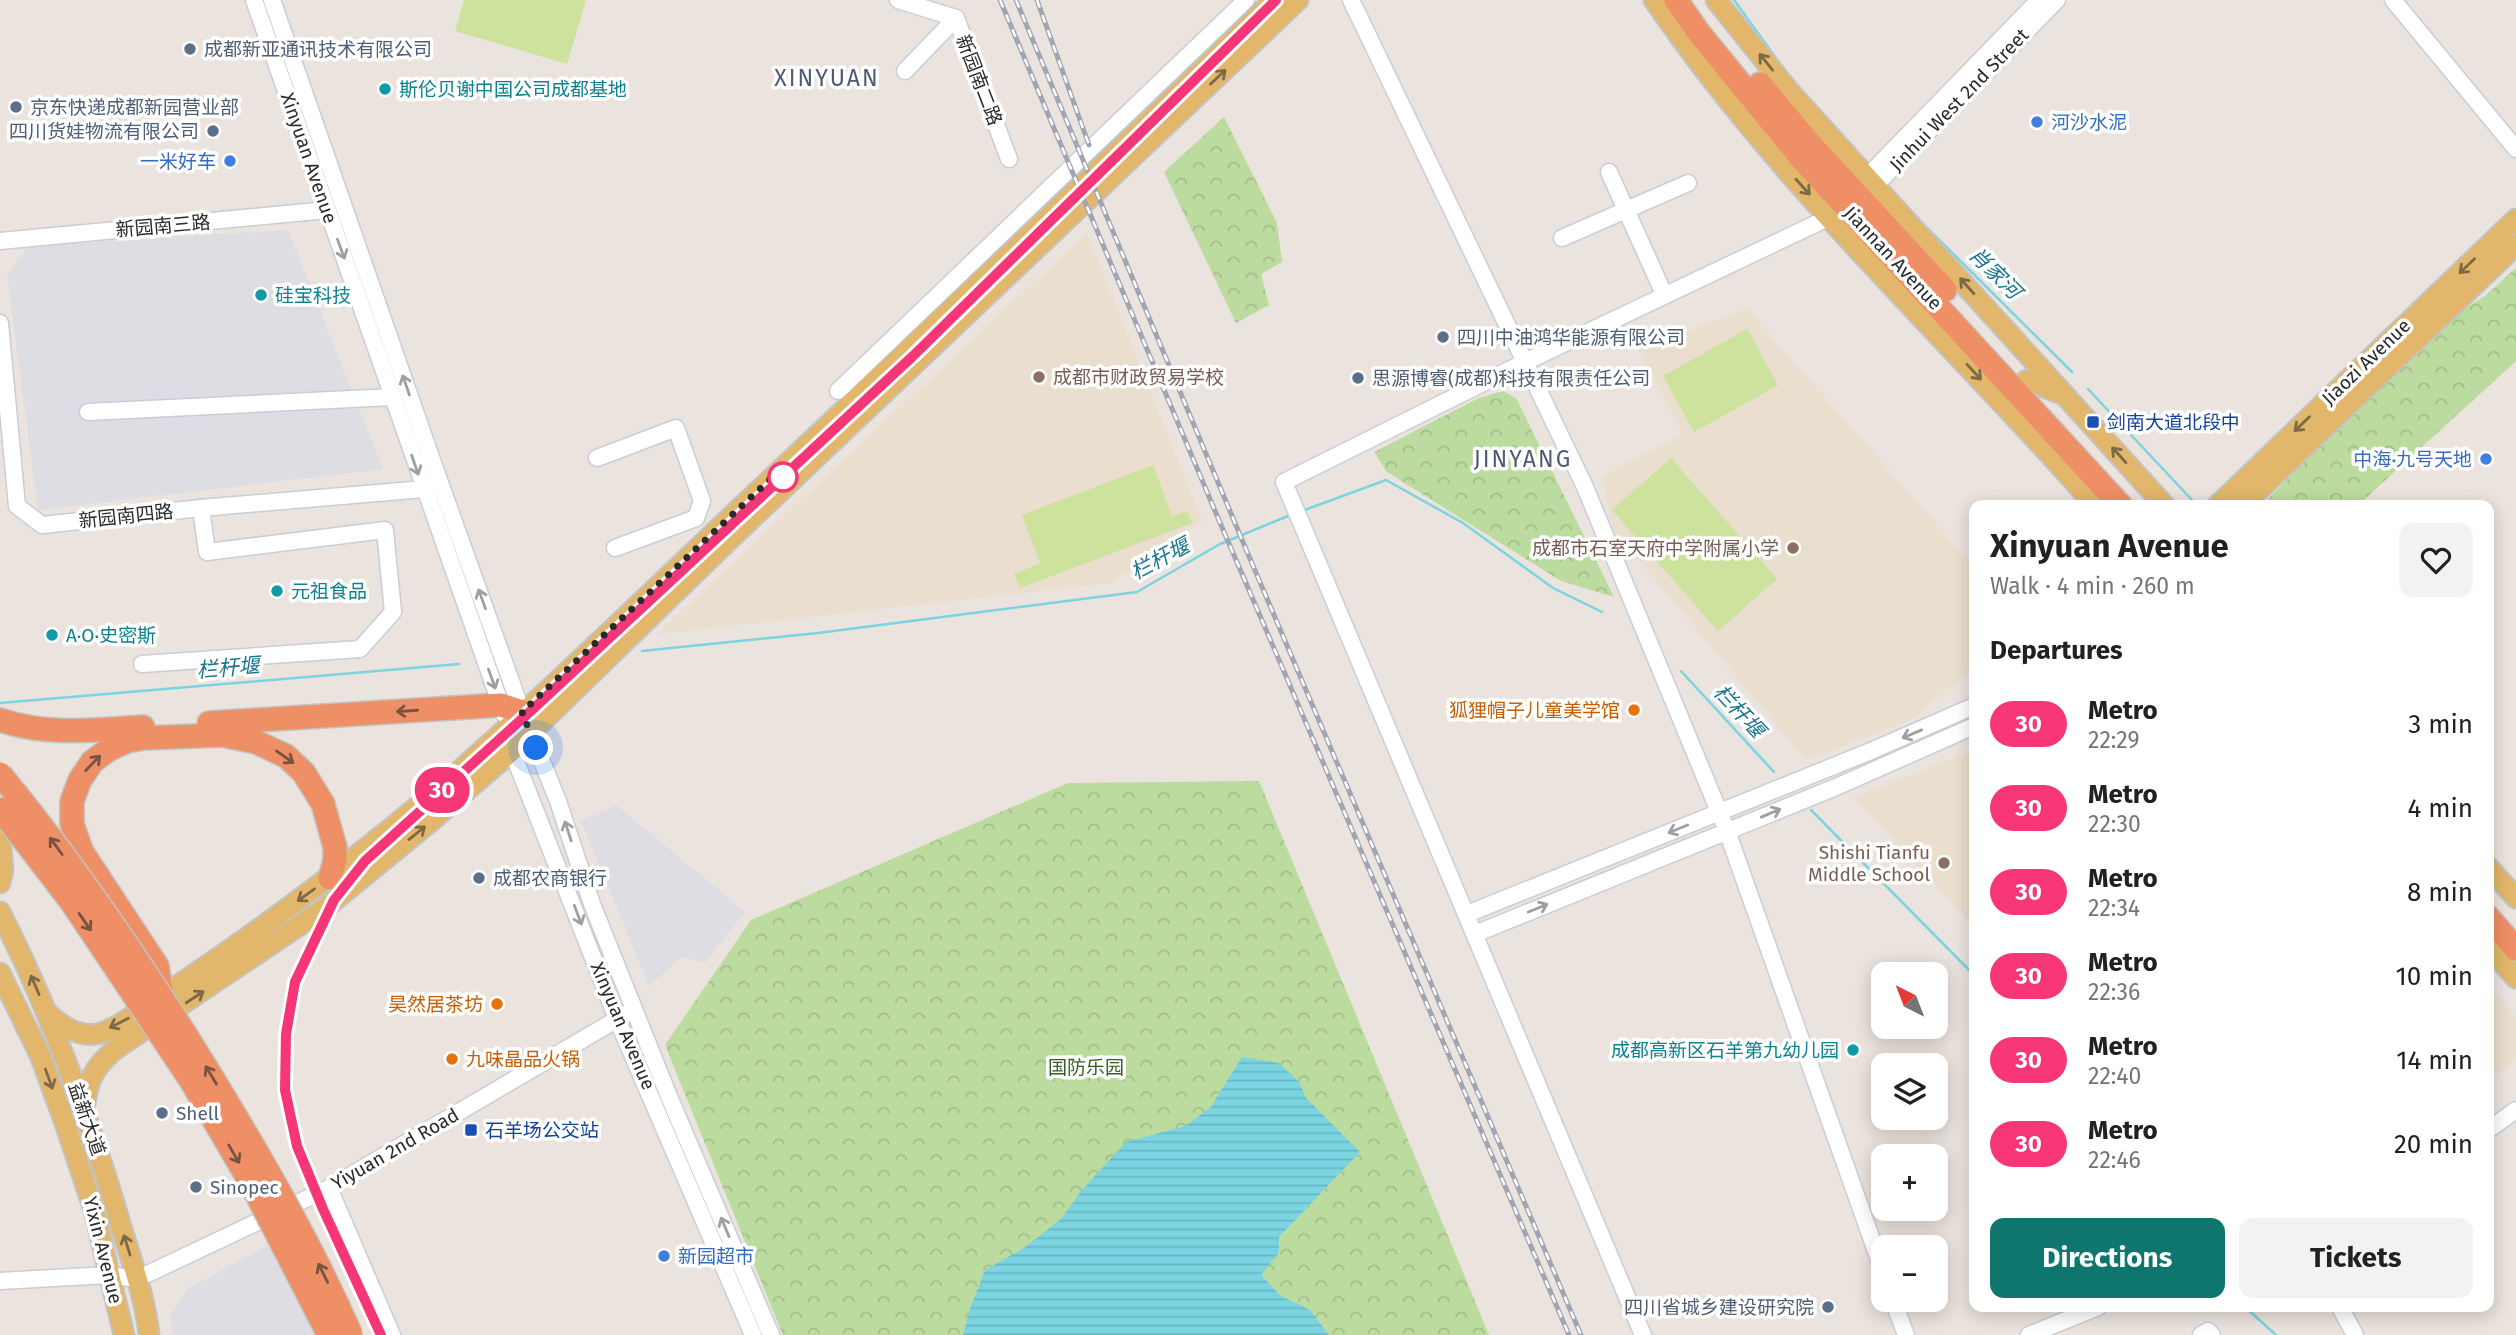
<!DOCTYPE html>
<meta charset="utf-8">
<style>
:root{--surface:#fff;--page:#f2f2f2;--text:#202124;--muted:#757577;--accent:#0f766e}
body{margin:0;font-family:"Fira Sans","Noto Sans SC",sans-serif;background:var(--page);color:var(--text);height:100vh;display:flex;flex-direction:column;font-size:26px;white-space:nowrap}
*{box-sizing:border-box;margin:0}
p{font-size:23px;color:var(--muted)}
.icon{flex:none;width:38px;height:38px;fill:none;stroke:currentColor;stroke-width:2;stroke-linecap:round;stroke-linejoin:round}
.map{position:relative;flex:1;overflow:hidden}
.details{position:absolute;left:1969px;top:500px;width:525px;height:812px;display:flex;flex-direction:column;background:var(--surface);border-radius:14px;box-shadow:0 4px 18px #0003}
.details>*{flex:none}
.badge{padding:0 14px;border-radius:23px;font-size:24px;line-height:46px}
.needle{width:46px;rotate:318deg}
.tools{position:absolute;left:1871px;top:962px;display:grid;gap:14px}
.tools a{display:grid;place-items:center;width:77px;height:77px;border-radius:14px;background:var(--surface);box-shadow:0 4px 18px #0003;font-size:35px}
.you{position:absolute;width:35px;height:35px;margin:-18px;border:5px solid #fff;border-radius:50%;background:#1a73e8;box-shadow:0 0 0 10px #1a73e833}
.map>.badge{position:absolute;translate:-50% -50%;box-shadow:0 0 0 4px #fff}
h2{padding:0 21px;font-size:26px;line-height:63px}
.round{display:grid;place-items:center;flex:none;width:74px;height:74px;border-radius:14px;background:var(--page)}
.overview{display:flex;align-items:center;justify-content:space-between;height:119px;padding:0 21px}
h1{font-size:33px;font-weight:700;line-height:52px}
.action{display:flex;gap:14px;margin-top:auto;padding:14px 21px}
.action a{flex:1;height:80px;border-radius:14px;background:var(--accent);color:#fff;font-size:28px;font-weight:700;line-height:80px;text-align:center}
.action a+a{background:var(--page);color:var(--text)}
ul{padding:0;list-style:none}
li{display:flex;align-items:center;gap:21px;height:84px;padding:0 21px}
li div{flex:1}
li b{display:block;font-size:26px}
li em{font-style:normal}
li .badge{min-width:77px;font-weight:700;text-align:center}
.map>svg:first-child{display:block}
</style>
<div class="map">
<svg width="2516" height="1335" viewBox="0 0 2516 1335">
<defs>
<pattern id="park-crowns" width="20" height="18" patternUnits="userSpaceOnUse" patternTransform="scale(1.75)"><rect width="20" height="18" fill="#bcdc9f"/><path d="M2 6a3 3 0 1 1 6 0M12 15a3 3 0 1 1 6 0" fill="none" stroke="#a2bd89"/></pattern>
<pattern id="water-rules" width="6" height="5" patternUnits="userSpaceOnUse" patternTransform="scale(1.75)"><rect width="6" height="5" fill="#7bd4e2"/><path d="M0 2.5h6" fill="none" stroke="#6ab6c2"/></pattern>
</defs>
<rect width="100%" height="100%" fill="#ebe3dd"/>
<!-- industrial -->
<g fill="#dedde4">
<path d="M288,230L383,469L38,510L7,276L29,246Z"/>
<path d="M616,805L745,912L705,963L681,957L649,986L581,821Z"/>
<path d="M273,1243L317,1335H173L170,1317L188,1288Z"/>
</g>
<!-- education -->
<g fill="#eadece">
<path d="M1087,233L1202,521L1111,583L657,634Z"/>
<path d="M1747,309L1974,567V666L1911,720L1806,760L1613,529L1602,476L1683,435L1639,349Z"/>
<path d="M1974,750V927L1854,798Z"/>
<path d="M2489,986L2516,1017V1059L2489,1080Z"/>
</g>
<!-- park -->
<g fill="url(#park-crowns)">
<path d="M1224,117L1277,223L1282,262L1261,274L1269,305L1236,323L1164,172Z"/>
<path d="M2516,268V361L2357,506H2261L2295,471L2311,450L2454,315L2485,296Z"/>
<path d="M1503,391L1516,398L1614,597L1561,581L1387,472L1374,452L1479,398Z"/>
<path d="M1259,781L1489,1335H783L665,1045L751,920L1068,783Z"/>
</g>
<!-- pitch -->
<g fill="#cde29c">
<path d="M464,0H582L586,1L567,64L455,31Z"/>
<path d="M1747,329L1778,385L1694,432L1663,376Z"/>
<path d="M1671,458L1777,579L1718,631L1612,510Z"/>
<path d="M1153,465L1172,516L1187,511L1192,523L1020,588L1014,574L1040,563L1022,515Z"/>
</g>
<!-- water -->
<path fill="url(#water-rules)" d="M1242,1057L1279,1063L1299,1082L1306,1098L1360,1152L1279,1237V1253L1261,1275L1281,1296L1310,1310L1329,1335H963L971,1306L985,1270L1024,1248L1061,1219L1082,1190L1126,1142L1185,1126L1210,1108Z"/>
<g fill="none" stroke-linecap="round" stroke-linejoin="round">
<!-- stream -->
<g stroke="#7bd4e2" stroke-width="2.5">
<path d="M1734,0L1786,72L1815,106"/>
<path d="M1910,211L2072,372"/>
<path d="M2088,389L2192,500"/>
<path d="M1302,511L1386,480L1463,523L1553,588L1602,612"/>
<path d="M642,651L818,633L1137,592L1220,544L1293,514"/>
<path d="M1681,671L1774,772"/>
<path d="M0,703L459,664"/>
<path d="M1811,810L1974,975"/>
<path d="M2245,1307L2276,1335"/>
</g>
<!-- minor casing -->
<g stroke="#c9cdd6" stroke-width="19">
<g id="minor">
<path d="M254,0L504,714"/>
<path d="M272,0L434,466L522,712L558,801L592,904L670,1099L771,1335"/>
<path d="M898,0L956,18L1009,159"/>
<path d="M1351,0L1585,487L1727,831L1883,1271"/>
<path d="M2393,0L2516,149"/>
<path d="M905,71L956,18"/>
<path d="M1609,172L1664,294"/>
<path d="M1860,184L2039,0"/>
<path d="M1868,193L2057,0"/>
<path d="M1562,238L1688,183"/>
<path d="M0,241L327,210"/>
<path d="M0,323L17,506L42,525L201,508L424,489"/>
<path d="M838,391L1246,0"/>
<path d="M88,412L392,397"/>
<path d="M597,458L676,428L702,501L696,518L615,548"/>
<path d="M142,664L360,649L393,612L385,530L207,552L201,508"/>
<path d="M510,739L512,751L617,1019L753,1335"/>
<path d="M1467,914L1871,751L1974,706"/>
<path d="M1475,934L1836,787L1974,726"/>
<path d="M2488,1130L2516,1110"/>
<path d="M329,1188L392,1335"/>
<path d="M0,1281L108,1275L137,1279L329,1188L626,1014"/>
<path d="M1893,1300L1906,1335"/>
<path d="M2340,1307L2355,1335"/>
<path d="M1643,1335L1284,482L1525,362L1830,217"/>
<path d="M2029,1335L2098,1307"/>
<path d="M2201,1335L2208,1331L2212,1335"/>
</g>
</g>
<!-- major casing -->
<g stroke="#c3c3c3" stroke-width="23">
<g id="major">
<path d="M1654,0C1780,185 1948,338 2096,506"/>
<path d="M1716,0L1789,91L2165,506"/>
<path d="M2027,380L2062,394"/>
<path d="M2217,506L2516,219"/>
<path d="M2242,506L2516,245"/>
<path d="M0,837L3,870L0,883"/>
<path d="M2488,867L2516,898"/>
<path d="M0,912C50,1010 87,1112 118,1216C129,1255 145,1295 149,1335"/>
<path d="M2488,947L2516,978"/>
<path d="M0,973L40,1055L66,1126L94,1210L124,1335"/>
<path d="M47,1012C58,1025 79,1037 97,1034C115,1030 132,1016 147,1006C181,984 215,960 248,937C323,883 397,826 466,765C564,678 657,586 753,496C927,331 1103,168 1274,0"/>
<path d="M84,1109C88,1080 92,1070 114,1050L325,908L430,822L512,751L730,539L1298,0"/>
</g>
</g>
<!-- highway casing -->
<g stroke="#c3c3c3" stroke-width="26">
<g id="highway">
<path d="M1676,0L1699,33L1802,159L2121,506"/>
<path d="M1760,84L1810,144L1945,290"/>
<path d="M0,720C47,736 94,730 143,727"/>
<path d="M209,723L501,705L522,712"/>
<path d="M2488,917L2516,949"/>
<path d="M162,996L157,966L82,852L72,824V801L80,780L92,762L108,750L127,741L145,738L222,735L256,742L286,756L304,773L323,804L335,847V860L330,878"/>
</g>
</g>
<!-- minor -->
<use href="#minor" stroke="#fff" stroke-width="16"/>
<!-- major -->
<use href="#major" stroke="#e2b76b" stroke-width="19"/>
<!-- highway -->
<use href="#highway" stroke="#ee8f65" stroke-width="23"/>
<!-- rail casing -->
<g stroke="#a1a5b2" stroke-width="5">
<g id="rail">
<path d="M1000,0L1218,518L1569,1335"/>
<path d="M1016,0L1248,554L1581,1335"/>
<path d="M1037,0L1089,145"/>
</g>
</g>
<!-- rail -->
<use href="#rail" stroke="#fff" stroke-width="2.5" stroke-dasharray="8" stroke-linecap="butt"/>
<!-- highway-bridge casing -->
<g stroke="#c3c3c3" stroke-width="26" stroke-linecap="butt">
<g id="highway-bridge">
<path d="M0,774C78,868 146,970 210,1074C262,1159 311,1244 351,1335"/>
<path d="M0,809L71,901L190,1079L252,1185L329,1335"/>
</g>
</g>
<!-- highway-bridge -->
<use href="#highway-bridge" stroke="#ee8f65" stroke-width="23"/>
</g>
<!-- one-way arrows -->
<defs><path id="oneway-shaft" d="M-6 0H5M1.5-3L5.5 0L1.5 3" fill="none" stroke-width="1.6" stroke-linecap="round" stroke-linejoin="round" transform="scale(1.75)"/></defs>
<g stroke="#7d6947">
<use href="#oneway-shaft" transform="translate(1766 62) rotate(-129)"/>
<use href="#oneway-shaft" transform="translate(1218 77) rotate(-43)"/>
<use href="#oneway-shaft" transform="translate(1803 187) rotate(48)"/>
<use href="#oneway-shaft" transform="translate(2467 266) rotate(136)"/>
<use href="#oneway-shaft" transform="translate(1967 286) rotate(-132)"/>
<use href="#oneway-shaft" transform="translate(1974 372) rotate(47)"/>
<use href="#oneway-shaft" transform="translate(2302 424) rotate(136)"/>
<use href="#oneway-shaft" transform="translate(2119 455) rotate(-132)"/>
<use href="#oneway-shaft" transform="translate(417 833) rotate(-39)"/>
<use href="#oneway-shaft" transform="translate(306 895) rotate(144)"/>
<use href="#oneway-shaft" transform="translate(35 985) rotate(-113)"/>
<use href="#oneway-shaft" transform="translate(195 997) rotate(-33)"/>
<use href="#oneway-shaft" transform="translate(119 1023) rotate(153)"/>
<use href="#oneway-shaft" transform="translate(49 1079) rotate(70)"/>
<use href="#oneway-shaft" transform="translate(127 1245) rotate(-107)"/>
</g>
<g stroke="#9f9f9f">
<use href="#oneway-shaft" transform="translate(341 249) rotate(70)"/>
<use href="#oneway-shaft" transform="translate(406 385) rotate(-109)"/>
<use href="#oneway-shaft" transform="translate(415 465) rotate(71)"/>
<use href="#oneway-shaft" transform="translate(482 599) rotate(-110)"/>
<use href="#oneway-shaft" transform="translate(492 679) rotate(70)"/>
<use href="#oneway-shaft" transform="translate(1912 734) rotate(157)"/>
<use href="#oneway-shaft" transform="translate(1771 813) rotate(-23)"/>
<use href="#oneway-shaft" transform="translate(1678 829) rotate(158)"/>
<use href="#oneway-shaft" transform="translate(568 831) rotate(-108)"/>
<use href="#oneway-shaft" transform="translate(1538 908) rotate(-22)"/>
<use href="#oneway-shaft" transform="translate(578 915) rotate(69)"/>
<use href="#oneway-shaft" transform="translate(725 1227) rotate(-113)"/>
</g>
<g stroke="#785242">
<use href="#oneway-shaft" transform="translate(407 711) rotate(176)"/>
<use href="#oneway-shaft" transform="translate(285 757) rotate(35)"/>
<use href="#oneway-shaft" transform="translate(93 763) rotate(-46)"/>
<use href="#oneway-shaft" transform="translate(56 846) rotate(-126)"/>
<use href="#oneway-shaft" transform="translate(85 922) rotate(55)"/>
<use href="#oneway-shaft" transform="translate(211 1075) rotate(-121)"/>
<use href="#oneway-shaft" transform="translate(234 1154) rotate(60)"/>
<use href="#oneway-shaft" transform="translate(323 1273) rotate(-116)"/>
</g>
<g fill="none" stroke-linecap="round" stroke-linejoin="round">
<!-- line casing -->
<g stroke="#fff" stroke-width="16">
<path id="line" d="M381,1335L323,1209L297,1146L285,1090L286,1034L295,982L334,900L365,861L534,708L913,356L1276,0"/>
</g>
<!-- line -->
<use href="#line" stroke="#f63676" stroke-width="10"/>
<!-- walk -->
<path stroke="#2a2a2a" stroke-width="7" stroke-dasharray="0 12.6" d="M536,748L522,712L779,471L783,477"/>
</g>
<!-- markers -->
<g fill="#5c6f8a" stroke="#fff" stroke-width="2.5">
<circle cx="190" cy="49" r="7"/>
<circle cx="16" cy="107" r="7"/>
<circle cx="213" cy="131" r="7"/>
<circle cx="1443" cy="337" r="7"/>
<circle cx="1358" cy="378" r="7"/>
<circle cx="479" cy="878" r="7"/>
<circle cx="162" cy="1113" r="7"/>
<circle cx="196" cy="1187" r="7"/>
<circle cx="1828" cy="1307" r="7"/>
</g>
<g fill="#0f9aa8" stroke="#fff" stroke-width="2.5">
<circle cx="385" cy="89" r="7"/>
<circle cx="261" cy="295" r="7"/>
<circle cx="277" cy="591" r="7"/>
<circle cx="52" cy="635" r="7"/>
<circle cx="1853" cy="1050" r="7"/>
</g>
<g fill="#3f7fe0" stroke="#fff" stroke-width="2.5">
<circle cx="2037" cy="122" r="7"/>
<circle cx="230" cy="161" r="7"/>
<circle cx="2486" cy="459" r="7"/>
<circle cx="664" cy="1256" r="7"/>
</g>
<g fill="#8d6e63" stroke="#fff" stroke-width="2.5">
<circle cx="1039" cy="377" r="7"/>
<circle cx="1793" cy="548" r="7"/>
<circle cx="1944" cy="863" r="7"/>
</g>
<g fill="#1a4fb4" stroke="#fff" stroke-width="2.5">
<rect x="2086" y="415" width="14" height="14" rx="3.5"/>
<rect x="464" y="1123" width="14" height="14" rx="3.5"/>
</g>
<circle fill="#fff" stroke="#f63676" stroke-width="3.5" cx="783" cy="477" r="14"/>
<g fill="#e8710a" stroke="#fff" stroke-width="2.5">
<circle cx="1634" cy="710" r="7"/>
<circle cx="497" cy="1004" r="7"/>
<circle cx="452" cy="1059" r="7"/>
</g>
<g text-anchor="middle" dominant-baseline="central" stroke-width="7" stroke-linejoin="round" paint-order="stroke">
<!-- service labels -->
<g font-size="19" fill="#4e5e75" stroke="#fff" text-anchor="start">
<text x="204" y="49">成都新亚通讯技术有限公司</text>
<text x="30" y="107">京东快递成都新园营业部</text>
<text x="199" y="131" text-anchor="end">四川货娃物流有限公司</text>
<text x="1457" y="337">四川中油鸿华能源有限公司</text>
<text x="1372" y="378">思源博睿(成都)科技有限责任公司</text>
<text x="493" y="878">成都农商银行</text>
<text x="176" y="1113">Shell</text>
<text x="210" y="1187">Sinopec</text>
<text x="1814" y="1307" text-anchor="end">四川省城乡建设研究院</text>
</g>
<!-- street labels -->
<g font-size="19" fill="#2a2a2a" stroke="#fff">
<text transform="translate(979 80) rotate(69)">新园南二路</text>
<text transform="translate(1959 100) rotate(-46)">Jinhui West 2nd Street</text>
<text transform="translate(309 158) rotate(71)">Xinyuan Avenue</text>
<text transform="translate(163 226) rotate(-5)">新园南三路</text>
<text transform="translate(1893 258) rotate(47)">Jiannan Avenue</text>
<text transform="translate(2366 362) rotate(-44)">Jiaozi Avenue</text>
<text transform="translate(126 516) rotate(-6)">新园南四路</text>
<text transform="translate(623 1026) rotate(67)">Xinyuan Avenue</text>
<text transform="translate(87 1119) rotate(71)">益新大道</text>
<text transform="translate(395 1149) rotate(-30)">Yiyuan 2nd Road</text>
<text transform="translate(103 1250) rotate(76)">Yixin Avenue</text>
</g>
<!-- culture labels -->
<g font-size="19" fill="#0d838f" stroke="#fff" text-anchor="start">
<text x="399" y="89">斯伦贝谢中国公司成都基地</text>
<text x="275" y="295">硅宝科技</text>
<text x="291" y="591">元祖食品</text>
<text x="66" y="635">A·O·史密斯</text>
<text x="1839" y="1050" text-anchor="end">成都高新区石羊第九幼儿园</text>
</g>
<!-- shop labels -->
<g font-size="19" fill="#366cbe" stroke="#fff" text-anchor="start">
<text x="2051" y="122">河沙水泥</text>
<text x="216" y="161" text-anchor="end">一米好车</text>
<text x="2472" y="459" text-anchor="end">中海·九号天地</text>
<text x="678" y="1256">新园超市</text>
</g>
<!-- education labels -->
<g font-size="19" fill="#785e54" stroke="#fff" text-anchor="end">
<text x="1053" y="377" text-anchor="start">成都市财政贸易学校</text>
<text x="1779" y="548">成都市石室天府中学附属小学</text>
<text x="1930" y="852">Shishi Tianfu<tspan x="1930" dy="22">Middle School</tspan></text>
</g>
<!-- transit labels -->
<g font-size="19" fill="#164399" stroke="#fff" text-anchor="start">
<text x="2107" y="422">剑南大道北段中</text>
<text x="485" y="1130">石羊场公交站</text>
</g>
<!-- food labels -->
<g font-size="19" fill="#c56008" stroke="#fff" text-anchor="end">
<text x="1620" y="710">狐狸帽子儿童美学馆</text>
<text x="483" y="1004">昊然居茶坊</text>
<text x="466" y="1059" text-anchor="start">九味晶品火锅</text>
</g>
<!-- park labels -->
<g font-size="19" fill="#366021" stroke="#fff">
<text x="1086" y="1067">国防乐园</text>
</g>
<!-- water labels -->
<g font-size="21" font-style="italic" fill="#1b748d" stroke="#fff">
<text transform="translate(1995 273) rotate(45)">肖家河</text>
<text transform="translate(1160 559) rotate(-28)">栏杆堰</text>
<text transform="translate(228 668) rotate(-5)">栏杆堰</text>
<text transform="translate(1739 711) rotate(47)">栏杆堰</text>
</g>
<!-- quarter labels -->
<g font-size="23" letter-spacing="2" fill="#4f5b76" stroke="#fff">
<text x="827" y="78">XINYUAN</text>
<text x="1523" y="459">JINYANG</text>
</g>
</g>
</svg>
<div class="tools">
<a><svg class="needle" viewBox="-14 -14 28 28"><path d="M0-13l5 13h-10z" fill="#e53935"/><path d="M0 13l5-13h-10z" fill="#757577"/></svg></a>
<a><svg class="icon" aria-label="layers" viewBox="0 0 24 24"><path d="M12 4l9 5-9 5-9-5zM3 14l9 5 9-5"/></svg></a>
<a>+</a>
<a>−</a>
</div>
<div class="you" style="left:536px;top:748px"></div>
<b class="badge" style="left:442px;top:790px;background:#f63676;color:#fff">30</b>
<section class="details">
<div class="overview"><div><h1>Xinyuan Avenue</h1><p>Walk · 4 min · 260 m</p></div><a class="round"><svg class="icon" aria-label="heart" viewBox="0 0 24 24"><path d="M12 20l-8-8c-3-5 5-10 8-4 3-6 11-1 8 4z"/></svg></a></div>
<h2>Departures</h2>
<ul>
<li><span class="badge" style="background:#f63676;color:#fff">30</span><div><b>Metro</b><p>22:29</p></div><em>3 min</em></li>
<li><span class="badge" style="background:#f63676;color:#fff">30</span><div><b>Metro</b><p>22:30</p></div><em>4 min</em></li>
<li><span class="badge" style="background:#f63676;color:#fff">30</span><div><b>Metro</b><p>22:34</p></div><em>8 min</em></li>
<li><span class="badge" style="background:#f63676;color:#fff">30</span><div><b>Metro</b><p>22:36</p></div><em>10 min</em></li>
<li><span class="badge" style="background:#f63676;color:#fff">30</span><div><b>Metro</b><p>22:40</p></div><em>14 min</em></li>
<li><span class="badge" style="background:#f63676;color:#fff">30</span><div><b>Metro</b><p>22:46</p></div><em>20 min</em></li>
</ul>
<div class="action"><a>Directions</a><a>Tickets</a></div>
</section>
</div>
